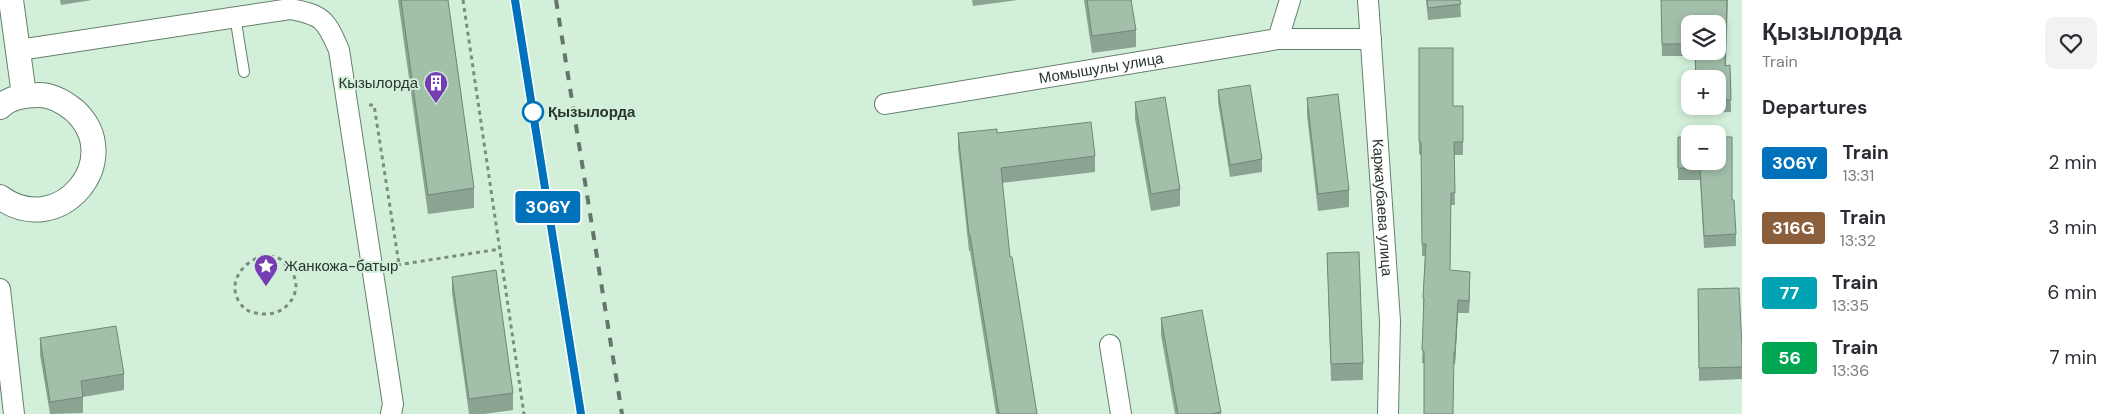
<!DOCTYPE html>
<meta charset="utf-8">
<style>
:root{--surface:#fff;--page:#f2f2f3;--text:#2b2b33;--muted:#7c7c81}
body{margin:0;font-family:"DM Sans",sans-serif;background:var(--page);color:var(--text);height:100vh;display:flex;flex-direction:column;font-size:19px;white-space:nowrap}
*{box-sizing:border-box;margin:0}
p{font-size:16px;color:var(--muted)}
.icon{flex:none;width:28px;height:28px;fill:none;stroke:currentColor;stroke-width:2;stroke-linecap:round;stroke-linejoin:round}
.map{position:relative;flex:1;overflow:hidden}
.details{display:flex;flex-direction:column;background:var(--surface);width:375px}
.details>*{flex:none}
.badge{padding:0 10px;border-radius:4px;font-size:18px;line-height:32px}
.buttons{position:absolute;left:1681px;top:15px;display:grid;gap:10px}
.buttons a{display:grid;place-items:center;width:45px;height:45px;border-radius:10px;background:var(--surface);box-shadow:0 2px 8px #0003;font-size:25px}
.map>.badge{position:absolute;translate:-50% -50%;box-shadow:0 0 0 2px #fff}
h2{padding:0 20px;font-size:19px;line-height:45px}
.round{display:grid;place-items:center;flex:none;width:52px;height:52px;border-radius:10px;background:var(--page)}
.overview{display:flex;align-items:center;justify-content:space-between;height:85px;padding:0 20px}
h1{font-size:24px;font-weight:600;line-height:38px}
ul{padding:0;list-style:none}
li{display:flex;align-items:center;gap:15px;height:65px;padding:0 20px}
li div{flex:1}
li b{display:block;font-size:19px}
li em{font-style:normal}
li .badge{min-width:55px;font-weight:700;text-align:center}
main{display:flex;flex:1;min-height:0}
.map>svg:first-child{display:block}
</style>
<main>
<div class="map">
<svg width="1742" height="414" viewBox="0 0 1742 414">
<rect width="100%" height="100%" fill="#d2f0d9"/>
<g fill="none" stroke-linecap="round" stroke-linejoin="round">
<!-- service casing -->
<g stroke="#65806c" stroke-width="12">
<path id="service" d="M235,16L244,72"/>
</g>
<!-- minor casing -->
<g stroke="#65806c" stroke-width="22">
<g id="minor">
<path id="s1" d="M1368,0L1390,321L1388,414"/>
<path d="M1278,39H1371"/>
<path d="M19,50L290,9C323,15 326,20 339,50L393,404L391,414"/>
<path id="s2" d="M885,104L1278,39L1290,0"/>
<path d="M0,289L14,414"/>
<path d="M1110,345L1121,414"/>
</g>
</g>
<!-- tertiary casing -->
<g stroke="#65806c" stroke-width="26">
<g id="tertiary">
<path d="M11,0L24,95"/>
<path d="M0,107C10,97 26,95 39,95C52,95 64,102 74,110C128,159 59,241 0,197"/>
</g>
</g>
<!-- path -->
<g stroke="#798e7f" stroke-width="3" stroke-dasharray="4 4" stroke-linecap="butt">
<path d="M463,0L524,414"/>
<path d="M369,105H374L399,264"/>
<path d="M262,256C267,256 274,256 278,258C281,259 284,263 286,265C308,285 290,316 263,314C253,313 246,312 240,303C226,283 243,262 262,256Z"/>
<path d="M397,265L500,249"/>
</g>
<!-- service -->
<use href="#service" stroke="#fff" stroke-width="10"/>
<!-- minor -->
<use href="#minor" stroke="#fff" stroke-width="20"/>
<!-- tertiary -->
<use href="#tertiary" stroke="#fff" stroke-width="24"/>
<!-- rail -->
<g stroke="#647669" stroke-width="4" stroke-dasharray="9 9" stroke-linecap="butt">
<path d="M515,0L581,414"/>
<path d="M556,0L622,414"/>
</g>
</g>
<!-- wall -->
<g fill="#8ba492" fill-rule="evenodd">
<path d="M60,0H92L61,5Z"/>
<path d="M398,0H448L474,188V208L428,214Z"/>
<path d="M972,0H1018L973,6Z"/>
<path d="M1084,0H1131L1136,30V47L1092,53Z"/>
<path d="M1426,0H1460L1461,17L1428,20Z"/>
<path d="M1661,0H1728L1726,66L1730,65L1731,112L1696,113V106H1718V79H1695V56H1662ZM1690,24H1718V51H1690Z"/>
<path d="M1419,48L1453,106H1463V155H1454L1455,205H1451L1450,270L1470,284L1469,313H1458L1455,364L1422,363L1424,311L1423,310V298L1425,256H1422L1421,155L1419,154Z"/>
<path d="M1218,90L1262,159V172L1230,177L1218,102Z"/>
<path d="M1307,98L1349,190V207L1318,211L1307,115Z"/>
<path d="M1135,102L1180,189V206L1151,211L1135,119Z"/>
<path d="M958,133H997L1095,156V172L1002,183L1010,257L1037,414H996L970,251H969L958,148Z"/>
<path d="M1678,137L1718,161L1732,200L1736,234V246L1704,248L1700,180H1678Z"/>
<path d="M1327,253L1363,363V380L1331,381Z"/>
<path d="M452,277L513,393V410L484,414H469L452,293Z"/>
<path d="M1698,289L1742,347V379L1699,381Z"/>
<path d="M1161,318L1221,412V414H1175L1161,335Z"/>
<path d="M40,338L124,374V390L83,397V413L50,414L40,355Z"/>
</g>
<!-- shaded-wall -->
<g fill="#718677">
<path d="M1470,272V284L1469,313V301Z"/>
<path d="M1458,300V313L1455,364V352Z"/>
</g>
<!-- building -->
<g fill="#a2bfaa" stroke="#718677">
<path d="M401,0H448L474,188L428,195Z"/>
<path d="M1087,0H1131L1136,30L1092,36Z"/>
<path d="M1427,0H1460L1461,4L1428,8Z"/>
<path d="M1661,0H1727L1725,66L1730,65L1731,100H1718V79H1696L1695,51H1718V24H1690V44H1662Z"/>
<path d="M1419,48H1453V106H1463V142H1454L1455,193H1451L1450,270L1470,272L1469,301L1458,300L1455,352H1454L1453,414H1424V351L1422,350L1424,298H1423L1426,244H1422L1421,142H1419Z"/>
<path d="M1250,85L1262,159L1230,165L1218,90Z"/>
<path d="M1338,94L1349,190L1318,194L1307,98Z"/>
<path d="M1165,97L1180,189L1151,194L1135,102Z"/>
<path d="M1091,122L1095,156L1001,168L1010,257H1012L1037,414H999L970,235H969L958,133L997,129V133Z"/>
<path d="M1678,137H1690V161H1718V137H1732V200H1734L1736,234L1704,236L1700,168H1678Z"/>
<path d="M1359,252L1363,363L1331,364L1327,253Z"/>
<path d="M496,270L513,393L469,399L452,277Z"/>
<path d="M1739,288L1742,347V367L1699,368L1698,289Z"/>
<path d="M1202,310L1221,412L1212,414H1178L1161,318Z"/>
<path d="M116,326L124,374L81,381L83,397L50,402L40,338Z"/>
</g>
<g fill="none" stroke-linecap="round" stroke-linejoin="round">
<!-- line casing -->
<g stroke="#fff" stroke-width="11">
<path id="line" d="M515,0L581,414"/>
</g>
<!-- line -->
<use href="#line" stroke="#0072bc" stroke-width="8"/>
</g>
<!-- icons -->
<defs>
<g id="building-pin" transform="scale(1.25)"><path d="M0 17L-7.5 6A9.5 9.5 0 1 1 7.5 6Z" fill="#773db3" stroke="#d2f0d9"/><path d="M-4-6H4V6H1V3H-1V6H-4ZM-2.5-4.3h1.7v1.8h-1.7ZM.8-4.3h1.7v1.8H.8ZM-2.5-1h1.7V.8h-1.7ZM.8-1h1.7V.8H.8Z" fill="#fff"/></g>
<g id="sight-pin" transform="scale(1.25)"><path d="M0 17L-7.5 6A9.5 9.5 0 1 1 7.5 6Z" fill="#773db3" stroke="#d2f0d9"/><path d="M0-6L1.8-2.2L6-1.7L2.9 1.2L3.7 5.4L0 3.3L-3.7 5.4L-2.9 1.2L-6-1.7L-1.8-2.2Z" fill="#fff"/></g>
</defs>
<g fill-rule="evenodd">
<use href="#building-pin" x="436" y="83"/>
<use href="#sight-pin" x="266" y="266"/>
</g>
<!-- markers -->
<circle fill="#fff" stroke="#0072bc" stroke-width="2.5" cx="533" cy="112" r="10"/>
<g text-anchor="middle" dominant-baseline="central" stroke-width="4" stroke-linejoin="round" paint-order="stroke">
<!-- street labels -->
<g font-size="15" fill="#29352d" stroke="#d2f0d9">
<text stroke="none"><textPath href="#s2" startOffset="219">Момышулы улица</textPath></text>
<text stroke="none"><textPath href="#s1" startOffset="208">Каржаубаева улица</textPath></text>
</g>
<!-- poi labels -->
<g font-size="15" fill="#29352d" stroke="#d2f0d9" text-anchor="end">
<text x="418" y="83">Кызылорда</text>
<text x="284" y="266" text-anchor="start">Жанкожа-батыр</text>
</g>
<!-- stop labels -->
<g font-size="15" font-weight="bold" fill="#29352d" stroke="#d2f0d9" text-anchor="start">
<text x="548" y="112">Қызылорда</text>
</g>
</g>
</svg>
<div class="buttons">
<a><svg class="icon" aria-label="layers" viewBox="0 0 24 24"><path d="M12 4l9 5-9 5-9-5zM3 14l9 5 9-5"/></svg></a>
<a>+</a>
<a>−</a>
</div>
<b class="badge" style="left:548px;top:207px;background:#0072bc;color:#fff">306Y</b>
</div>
<section class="details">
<div class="overview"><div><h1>Қызылорда</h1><p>Train</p></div><a class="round"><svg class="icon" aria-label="heart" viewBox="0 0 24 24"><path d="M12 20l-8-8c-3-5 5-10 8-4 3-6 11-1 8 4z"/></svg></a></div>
<h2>Departures</h2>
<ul>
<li><span class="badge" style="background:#0072bc;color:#fff">306Y</span><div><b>Train</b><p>13:31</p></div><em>2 min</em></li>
<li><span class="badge" style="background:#8b5e3c;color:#fff">316G</span><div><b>Train</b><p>13:32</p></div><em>3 min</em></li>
<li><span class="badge" style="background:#00a3b4;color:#fff">77</span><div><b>Train</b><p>13:35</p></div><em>6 min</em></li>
<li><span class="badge" style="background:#00a651;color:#fff">56</span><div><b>Train</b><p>13:36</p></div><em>7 min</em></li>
</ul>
</section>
</main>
